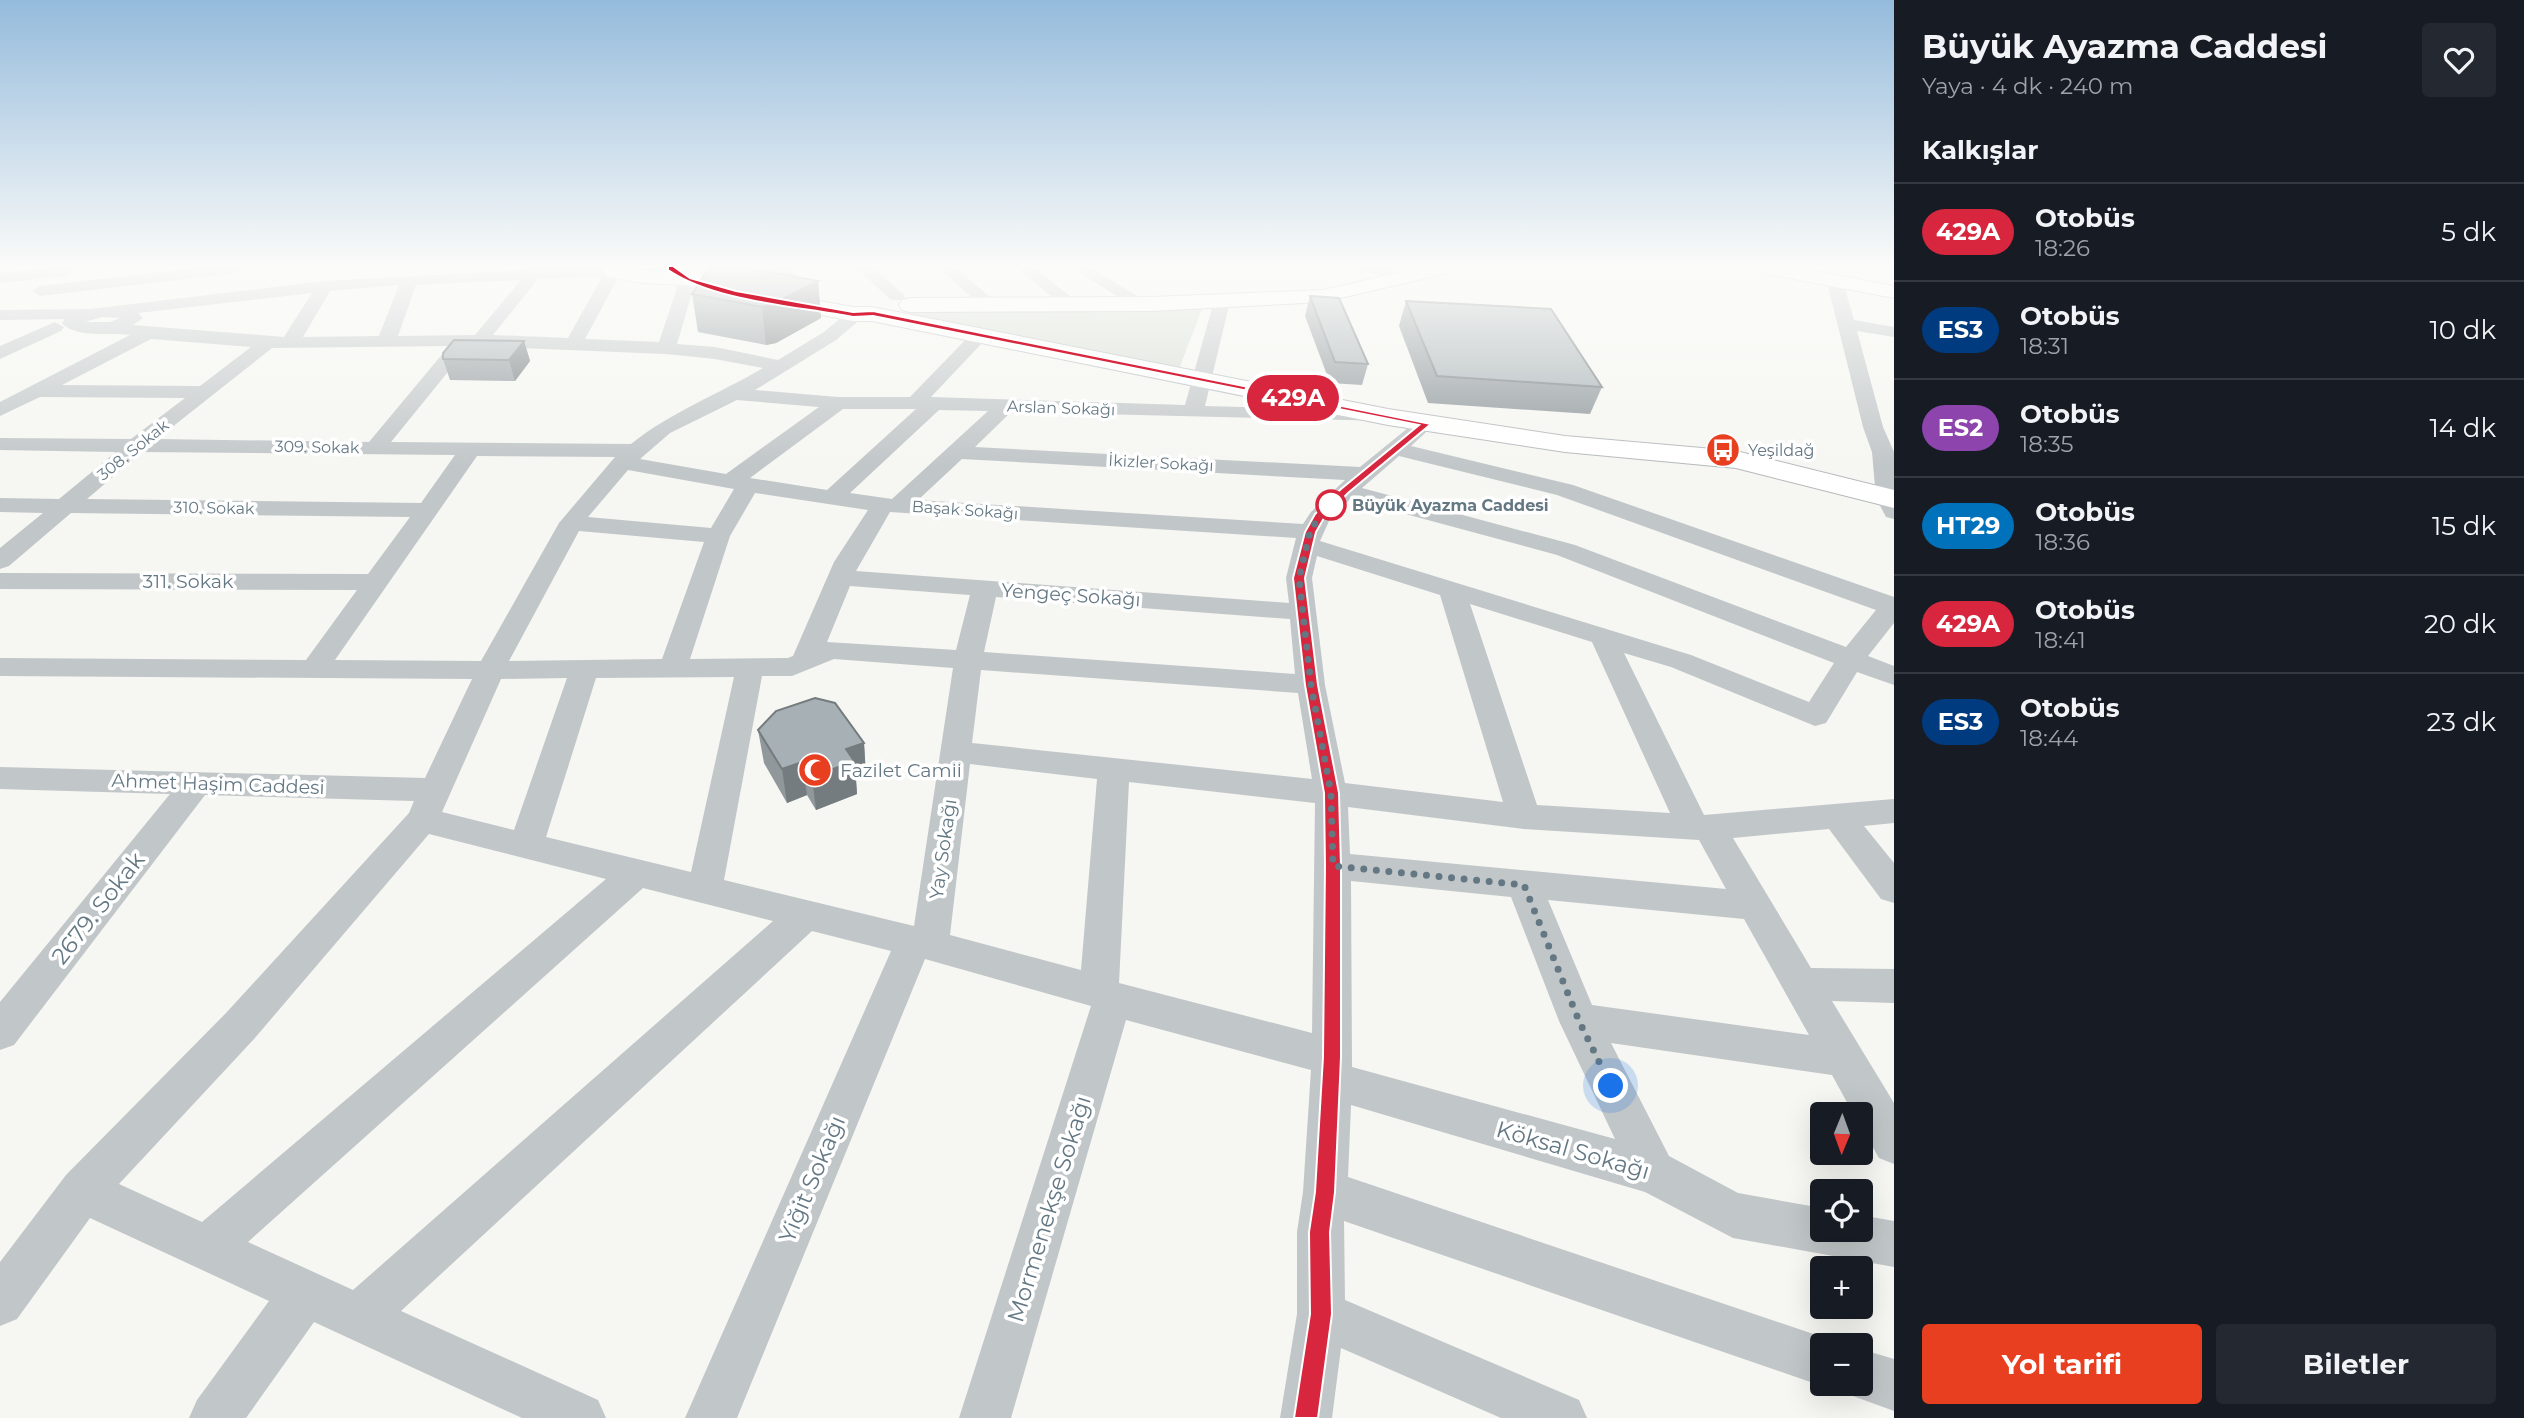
<!DOCTYPE html>
<html lang="tr">
<meta charset="utf-8">
<style>
:root{--surface:#171b24;--page:#242831;--text:#f1f3f6;--muted:#9ea1a6;--line:#363941;--accent:#e83f20}
body{margin:0;font-family:Montserrat,sans-serif;background:var(--page);color:var(--text);height:100vh;display:flex;flex-direction:column;font-size:26px;white-space:nowrap}
*{box-sizing:border-box;margin:0}
p{font-size:23px;color:var(--muted)}
.icon{flex:none;width:38px;height:38px;fill:none;stroke:currentColor;stroke-width:2;stroke-linecap:round;stroke-linejoin:round}
.map{position:relative;flex:1;overflow:hidden}
.side{display:flex;flex-direction:column;background:var(--surface);width:630px}
.side>*{flex:none}
.badge{padding:0 14px;border-radius:23px;font-size:24px;line-height:46px}
.needle{width:46px;rotate:181deg}
.tools{position:absolute;left:1810px;top:1102px;display:grid;gap:14px}
.tools a{display:grid;place-items:center;width:63px;height:63px;border-radius:7px;background:var(--surface);box-shadow:0 7px 28px #0002;font-size:35px}
.you{position:absolute;width:35px;height:35px;margin:-18px;border:5px solid #fff;border-radius:50%;background:#1a73e8;box-shadow:0 0 0 10px #1a73e833}
.map>.badge{position:absolute;translate:-50% -50%;box-shadow:0 0 0 4px #fff}
h2{padding:0 28px;font-size:26px;line-height:63px}
.round{display:grid;place-items:center;flex:none;width:74px;height:74px;border-radius:7px;background:var(--page)}
.head{display:flex;align-items:center;justify-content:space-between;height:119px;padding:0 28px}
h1{font-size:33px;font-weight:700;line-height:52px}
.cta{display:flex;gap:14px;margin-top:auto;padding:14px 28px}
.cta a{flex:1;height:80px;border-radius:7px;background:var(--accent);color:#fff;font-size:28px;font-weight:700;line-height:80px;text-align:center}
.cta a+a{background:var(--page);color:var(--text)}
ul{padding:0;list-style:none}
li{display:flex;align-items:center;gap:21px;height:98px;padding:0 28px;border-top:2px solid var(--line)}
li div{flex:1}
li b{display:block;font-size:26px}
li em{font-style:normal}
li .badge{min-width:77px;font-weight:700;text-align:center}
main{display:flex;flex:1;min-height:0}
.map>svg:first-child{display:block}
</style>
<main>
<div class="map">
<svg width="1894" height="1418" viewBox="0 0 1894 1418">
<rect width="100%" height="100%" fill="#f6f6f2"/>
<!-- green -->
<path fill="#d7ddd3" d="M908,308L1071,311L1202,309L1179,369L902,315Z"/>
<g fill="none" stroke-linecap="round" stroke-linejoin="round">
<!-- major casing -->
<g stroke="#b4b9bc" stroke-width="2">
<g id="major">
<path d="M605,268L663,272L661,268H685L721,283L853,307H872L1388,409L1565,436L1736,451L1894,490V508L1736,468L1565,452L1388,425L872,321H853L717,295L686,285L641,283L606,276L603,272Z"/>
<path d="M1419,268H1456L1453,272L1323,302L1151,311L910,312L902,310L899,305L902,300L910,298L1151,297L1323,290Z"/>
<path d="M1757,268H1800L1894,286V298L1767,274L1760,272Z"/>
</g>
</g>
<!-- minor -->
<g fill="#c1c6c8" fill-rule="evenodd">
<path d="M49,268H72L74,271L66,276L0,283V273Z"/>
<path d="M196,268H245L237,273L40,296L32,291L40,286Z"/>
<path d="M521,268H679L678,272L672,274L619,276L585,339L659,342L680,279L688,274L696,279L677,344L715,347L778,360L824,332L850,310H862L865,314L862,318L836,340L755,390L838,397H910L972,333L978,332L987,337L984,341L931,397L1185,405L1214,301L1222,296L1230,301L1205,406L1384,411L1391,413L1394,417L1391,421L1011,412L975,447L1360,467L1419,419H1433L1436,423L1411,446L1573,485L1894,597V623L1868,656L1894,666V685L1857,672L1826,723L1815,726L1671,667L1624,653L1704,815L1894,799V823L1864,826L1894,863V903L1881,899L1829,829L1733,838L1811,968L1894,969V1003L1832,1001L1894,1103V1164L1879,1158L1860,1125V1115H1854L1832,1075L1611,1043L1669,1156L1738,1193L1822,1208V1230H1860V1215L1894,1221V1267L1733,1238L1645,1192L1351,1105L1348,1177L1840,1343L1841,1346H1822V1384H1827L1822,1386L1344,1221L1345,1300L1579,1400L1587,1418H1501L1341,1348L1332,1418H1280L1297,1314V1232L1303,1192L1311,1070L1126,1020L1011,1418H959L1091,1006L925,959L737,1418H685L891,951L812,931L401,1311L598,1400L606,1418H522L314,1322L246,1418H189L197,1400L269,1301L90,1218L17,1319L0,1326V1262L66,1175L226,1013L409,813L414,801L205,795L14,1045L0,1050V1002L170,794L0,789V767L425,778L472,679L0,676V658L306,660L357,590L0,589V573L368,574L410,517L71,513L9,566L0,569V548L43,513L0,512V498L59,499L116,452L0,450V438L131,439L185,398L40,397L0,416V402L130,335C110,332 77,339 62,323L65,319L0,320V310L91,309L325,281L523,270ZM602,277L568,338L493,335L538,279ZM521,280L475,335L398,336L416,285ZM399,285L379,336L303,337L330,291ZM312,293L284,337L133,325L143,318L138,313ZM102,317L120,318L110,322H85ZM151,339L251,347L200,386L62,385ZM449,346L369,442L157,439L272,348ZM469,346L666,354L715,359L763,368C719,394 671,412 631,444L391,442ZM737,400L819,407L726,474L640,459L670,433ZM843,409H916L827,490L750,478ZM939,410L988,411L892,499L850,493ZM142,452L455,455L421,503L87,499ZM477,456L615,457L559,523L481,661L335,660ZM1399,456L1557,495L1876,610L1846,647L1575,545L1362,488ZM962,459L1345,480L1311,512L1303,524L918,500ZM628,470L734,489L711,528L588,517ZM755,493L868,510L834,562L793,656L788,658L690,659L730,536ZM1350,499L1557,555L1834,663L1809,702L1691,655L1320,541L1329,521ZM890,512L1296,538L1286,578L1289,603L856,571ZM579,531L704,542L662,659L509,661ZM1317,556L1440,595L1503,802L1345,783L1325,685L1312,578ZM850,586L970,595L956,650L827,642ZM996,597L1290,619L1295,674L984,652ZM1470,604L1592,642L1670,813L1537,805ZM834,659L953,668L914,926L724,880L762,676H792ZM981,670L1298,693L1312,779L972,743ZM734,677L691,872L546,837L596,678ZM567,678L514,830L442,812L501,679ZM970,764L1097,779L1081,970L950,935ZM1129,782L1315,803L1312,1033L1119,983ZM1348,807L1524,829L1699,840L1726,889L1350,854ZM429,834L606,879L202,1222L119,1184L254,1039ZM1351,881L1511,897L1559,1021L1615,1139L1352,1067ZM643,888L773,921L353,1290L248,1242ZM1548,900L1744,919L1809,1035L1592,1005Z"/>
<path d="M771,268H788L811,291L813,295L811,299H799Z"/>
<path d="M856,268H874L905,296L903,300H891Z"/>
<path d="M938,268H956L990,297L988,301H976Z"/>
<path d="M1017,268H1035L1071,297L1069,301H1057Z"/>
<path d="M1072,268H1092L1139,297L1137,301H1125Z"/>
<path d="M1359,268H1392L1397,272L1389,277L1361,271Z"/>
<path d="M1835,277L1843,282L1854,320L1894,327V337L1857,331L1883,427L1894,452V519L1886,517L1876,498L1872,452L1863,427L1827,282Z"/>
<path d="M55,322L64,327L61,331L0,359V346Z"/>
<path d="M1860,1349L1894,1359V1411L1842,1392L1839,1384H1860Z"/>
</g>
<!-- major -->
<use href="#major" fill="#fff" fill-rule="evenodd"/>
</g>
<!-- wall -->
<g fill="#90989c">
<path d="M818,281L821,318L776,343L766,345L698,332L692,294Z"/>
<path d="M1310,296L1368,364L1362,385L1330,383L1305,316Z"/>
<path d="M1406,301L1602,387L1590,414L1428,403L1399,326Z"/>
<path d="M524,341L530,361L515,381L450,380L443,359Z"/>
<path d="M758,730L864,743L866,776L856,780L857,794L816,810L807,795L787,803L764,763Z"/>
</g>
<!-- shaded-wall -->
<g fill="#757c7f">
<path d="M818,281L821,318L776,343L766,345L762,307Z"/>
<path d="M524,341L530,361L515,381L509,360Z"/>
<path d="M864,743L866,776L856,780L857,794L816,810L812,777L846,749Z"/>
<path d="M802,762L807,795L787,803L782,769Z"/>
</g>
<!-- building -->
<g fill="#a7b1b5" stroke="#757c7f" stroke-width="2">
<path d="M709,268H747L818,281L771,305L762,307L692,294Z"/>
<path d="M1310,296L1339,298L1368,364L1335,362Z"/>
<path d="M1406,301L1551,309L1602,387L1437,376Z"/>
<path d="M454,340L524,341L509,360L443,359V353Z"/>
<path d="M815,698L835,703L864,743L846,749L854,761L812,777L802,762L782,769L758,730L776,711Z"/>
</g>
<!-- sky -->
<linearGradient id="sky" x2="0" y2="1"><stop stop-color="#95bbdc"/><stop offset="0.57" stop-color="#fbfbf9"/><stop offset="1" stop-color="#fbfbf9" stop-opacity="0"/></linearGradient>
<rect width="1894" height="467" fill="url(#sky)"/>
<!-- line -->
<path fill="#d7263d" stroke="#fff" stroke-width="2" d="M668,266H673L690,278L736,291L853,312L873,311L1431,424L1348,493L1324,518L1316,532L1305,578L1318,685L1339,793L1341,866V1057L1335,1192L1330,1232L1332,1314L1318,1418H1294L1310,1314L1309,1232L1315,1192L1323,1057L1325,866L1324,793L1305,685L1293,578L1305,532L1315,514L1341,489L1419,425L873,316L853,317C796,306 716,302 668,270Z"/>
<g fill="none" stroke-linecap="round" stroke-linejoin="round">
<!-- walk -->
<path stroke="#647884" stroke-width="7" stroke-dasharray="0 12.6" d="M1331,505L1319,517L1310,532L1299,578L1311,685L1331,793L1333,866L1524,885L1579,1021L1611,1086"/>
</g>
<!-- icons -->
<defs>
<g id="bus-disc" transform="scale(1.75)"><circle r="9.5" fill="#e83f20" stroke="#fff"/><path d="M-5-6H5V4H4V6H2V4H-2V6H-4V4H-5ZM-3.5-4V0h7V-4ZM-3.5 1.2v1.5H-2V1.2ZM2 1.2v1.5H3.5V1.2Z" fill="#fff"/></g>
<g id="mosque-disc" transform="scale(1.75)"><circle r="9.5" fill="#e83f20" stroke="#fff"/><path d="M3.5-4.9A6 6 0 1 0 3.5 4.9A5 5 0 1 1 3.5-4.9Z" fill="#fff"/></g>
</defs>
<g fill-rule="evenodd">
<use href="#bus-disc" x="1723" y="450"/>
<use href="#mosque-disc" x="815" y="770"/>
</g>
<!-- markers -->
<circle fill="#fff" stroke="#d7263d" stroke-width="3.5" cx="1331" cy="505" r="14"/>
<g text-anchor="middle" dominant-baseline="central" stroke-width="7" stroke-linejoin="round" paint-order="stroke">
<!-- far-street labels -->
<g font-size="16" fill="#647884" stroke="#fff">
<text transform="translate(1061 408) rotate(2)">Arslan Sokağı</text>
<text transform="translate(317 447) rotate(1)">309. Sokak</text>
<text transform="translate(133 450) rotate(-39)">308. Sokak</text>
<text transform="translate(1161 463) rotate(3)">İkizler Sokağı</text>
<text transform="translate(214 508) rotate(1)">310. Sokak</text>
<text transform="translate(965 510) rotate(4)">Başak Sokağı</text>
</g>
<!-- far-poi labels -->
<g font-size="16" fill="#647884" stroke="#fff" text-anchor="start">
<text x="1748" y="450">Yeşildağ</text>
</g>
<!-- far-stop labels -->
<g font-size="16" font-weight="bold" fill="#647884" stroke="#fff" text-anchor="start">
<text x="1352" y="505">Büyük Ayazma Caddesi</text>
</g>
<!-- street labels -->
<g font-size="19" fill="#647884" stroke="#fff">
<text x="188" y="581">311. Sokak</text>
<text transform="translate(1071 595) rotate(4)">Yengeç Sokağı</text>
<text transform="translate(218 784) rotate(2)">Ahmet Haşim Caddesi</text>
<text transform="translate(943 849) rotate(-82)">Yay Sokağı</text>
</g>
<!-- poi labels -->
<g font-size="19" fill="#647884" stroke="#fff" text-anchor="start">
<text x="840" y="770">Fazilet Camii</text>
</g>
<!-- near-street labels -->
<g font-size="23" fill="#647884" stroke="#fff">
<text transform="translate(98 908) rotate(-52)">2679. Sokak</text>
<text transform="translate(1573 1150) rotate(16)">Köksal Sokağı</text>
<text transform="translate(812 1179) rotate(-67)">Yiğit Sokağı</text>
<text transform="translate(1049 1209) rotate(-73)">Mormenekşe Sokağı</text>
</g>
</g>
</svg>
<div class="tools">
<a><svg class="needle" viewBox="-14 -14 28 28"><path d="M0-13l5 13h-10z" fill="#e53935"/><path d="M0 13l5-13h-10z" fill="#9ea1a6"/></svg></a>
<a><svg class="icon" aria-label="locate" viewBox="0 0 24 24"><circle cx="12" cy="12" r="6"/><path d="M12 2v4M12 18v4M2 12h4M18 12h4"/></svg></a>
<a>+</a>
<a>−</a>
</div>
<div class="you" style="left:1611px;top:1086px"></div>
<b class="badge" style="left:1293px;top:398px;background:#d7263d;color:#fff">429A</b>
</div>
<section class="side">
<div class="head"><div><h1>Büyük Ayazma Caddesi</h1><p>Yaya · 4 dk · 240 m</p></div><a class="round"><svg class="icon" aria-label="heart" viewBox="0 0 24 24"><path d="M12 20l-8-8c-3-5 5-10 8-4 3-6 11-1 8 4z"/></svg></a></div>
<h2>Kalkışlar</h2>
<ul>
<li><span class="badge" style="background:#d7263d;color:#fff">429A</span><div><b>Otobüs</b><p>18:26</p></div><em>5 dk</em></li>
<li><span class="badge" style="background:#003b80;color:#fff">ES3</span><div><b>Otobüs</b><p>18:31</p></div><em>10 dk</em></li>
<li><span class="badge" style="background:#8e44ad;color:#fff">ES2</span><div><b>Otobüs</b><p>18:35</p></div><em>14 dk</em></li>
<li><span class="badge" style="background:#0072bc;color:#fff">HT29</span><div><b>Otobüs</b><p>18:36</p></div><em>15 dk</em></li>
<li><span class="badge" style="background:#d7263d;color:#fff">429A</span><div><b>Otobüs</b><p>18:41</p></div><em>20 dk</em></li>
<li><span class="badge" style="background:#003b80;color:#fff">ES3</span><div><b>Otobüs</b><p>18:44</p></div><em>23 dk</em></li>
</ul>
<div class="cta"><a>Yol tarifi</a><a>Biletler</a></div>
</section>
</main>
